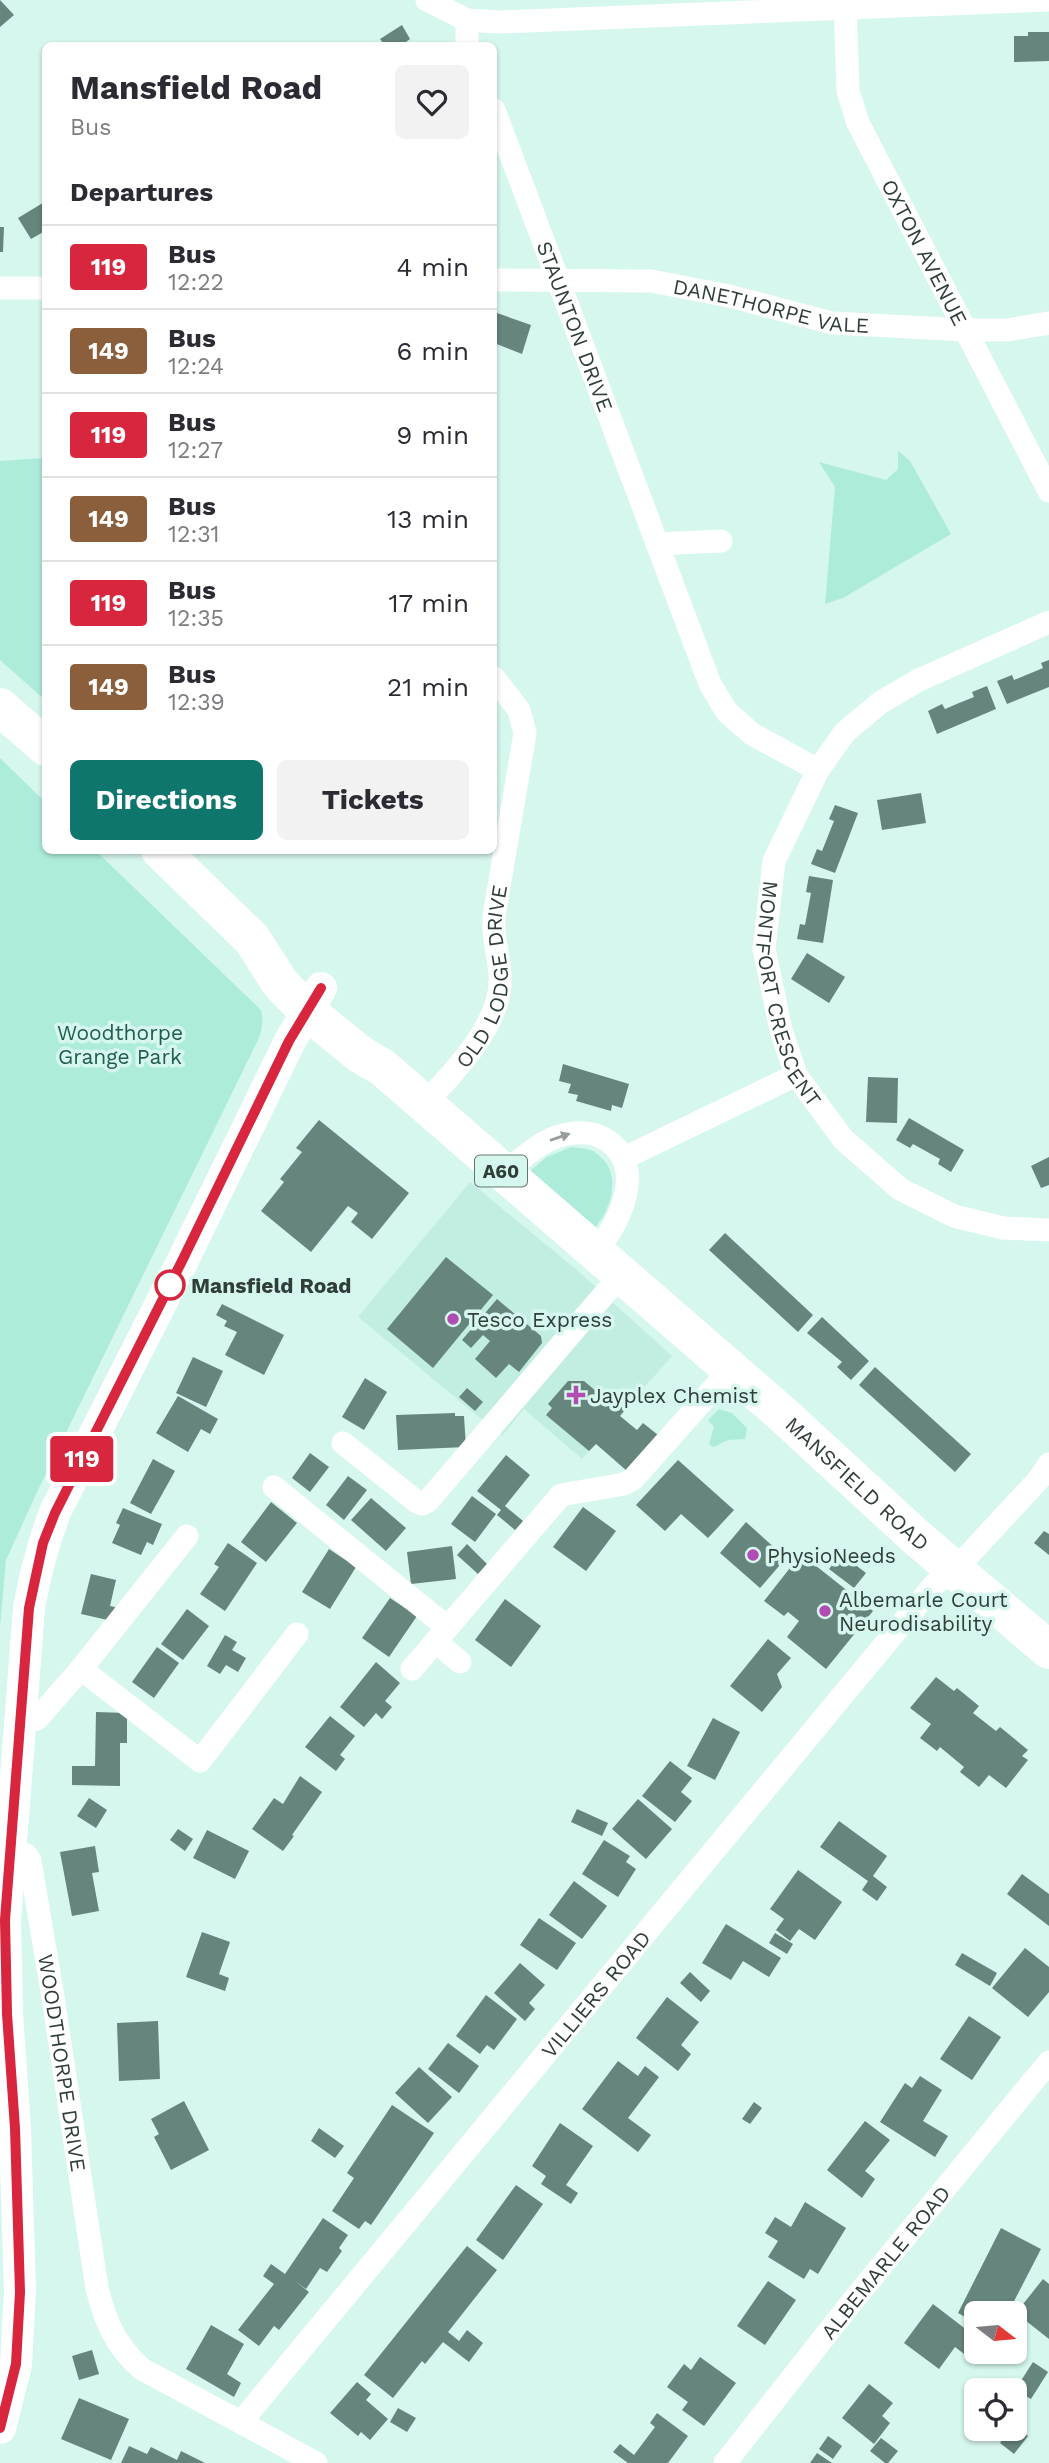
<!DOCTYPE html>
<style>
:root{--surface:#fff;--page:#f2f2f3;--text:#2b2b33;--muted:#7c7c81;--line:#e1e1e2;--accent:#0f766e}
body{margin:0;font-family:"Work Sans",sans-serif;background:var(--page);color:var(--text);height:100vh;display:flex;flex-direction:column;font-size:26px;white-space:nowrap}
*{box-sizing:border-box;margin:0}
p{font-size:23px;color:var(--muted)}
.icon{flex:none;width:38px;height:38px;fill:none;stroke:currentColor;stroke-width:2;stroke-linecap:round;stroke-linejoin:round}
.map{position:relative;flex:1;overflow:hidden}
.panel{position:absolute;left:42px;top:42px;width:455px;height:812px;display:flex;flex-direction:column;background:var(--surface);border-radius:10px;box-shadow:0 2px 5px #0004}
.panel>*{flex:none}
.badge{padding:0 14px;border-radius:5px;font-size:24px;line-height:46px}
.needle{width:46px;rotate:106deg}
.buttons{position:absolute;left:964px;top:2301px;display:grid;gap:14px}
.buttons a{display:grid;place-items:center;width:63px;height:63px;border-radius:10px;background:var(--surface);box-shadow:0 2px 5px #0004;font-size:35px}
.map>.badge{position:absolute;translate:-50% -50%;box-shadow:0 0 0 4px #fff}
h2{padding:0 28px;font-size:26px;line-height:63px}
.round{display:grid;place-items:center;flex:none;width:74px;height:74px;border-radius:10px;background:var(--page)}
.overview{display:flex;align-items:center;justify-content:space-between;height:119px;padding:0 28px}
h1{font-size:33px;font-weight:700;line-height:52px}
.cta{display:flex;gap:14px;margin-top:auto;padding:14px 28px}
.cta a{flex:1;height:80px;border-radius:10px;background:var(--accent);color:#fff;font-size:28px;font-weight:700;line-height:80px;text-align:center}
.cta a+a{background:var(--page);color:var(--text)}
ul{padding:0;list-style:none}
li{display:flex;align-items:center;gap:21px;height:84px;padding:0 28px;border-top:2px solid var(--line)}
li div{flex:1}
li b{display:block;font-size:26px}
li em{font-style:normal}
li .badge{min-width:77px;font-weight:700;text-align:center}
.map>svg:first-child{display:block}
</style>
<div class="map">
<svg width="1049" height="2463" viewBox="0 0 1049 2463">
<rect width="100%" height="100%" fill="#d5f7ed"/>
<!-- built -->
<path fill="#c2eee2" d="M470,1182L578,1271L672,1356L582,1459L524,1409L502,1436L358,1317Z"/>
<!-- green -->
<g fill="#adecdb">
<path d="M898,451L910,461L951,534L843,598L825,604L835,487L819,462L886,480L898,469Z"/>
<path d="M45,458H46L45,700L0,660V461Z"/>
<path d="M0,758L45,802L46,850L96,851L261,1010C264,1022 262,1031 257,1042L38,1490L6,1560L0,1627Z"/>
<path d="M571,1147C578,1148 587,1148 593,1151C624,1170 613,1207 594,1229L530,1171L547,1157Z"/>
<path d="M719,1409L732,1413L747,1428L745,1439L728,1440L714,1447L709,1444L714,1427L708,1420Z"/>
</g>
<!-- building -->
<g fill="#66857d">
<path d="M0,0L14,15L0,27Z"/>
<path d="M402,25L410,39L406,42L408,46H385L380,39Z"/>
<path d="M1028,32H1049V61L1014,62V36H1028Z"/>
<path d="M46,201V225L42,227L45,231L31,239L18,218Z"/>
<path d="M0,227H4L3,252H0Z"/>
<path d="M494,312L531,325L522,354L494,343Z"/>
<path d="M1049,660V687L1007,704L997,681L1012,675L1014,680L1043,668L1041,663Z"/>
<path d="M987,686L996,709L937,734L928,711L942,704L945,709L959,703L974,697L972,692Z"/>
<path d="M921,793L926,823L882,830L877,800Z"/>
<path d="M835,805L858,813L835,873L811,864L817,849L822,851L834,821L829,819Z"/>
<path d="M809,876L833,880L823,943L797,939L800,924L805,925L811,893L806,892Z"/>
<path d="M807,953L845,977L829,1003L791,979Z"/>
<path d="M563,1064L629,1084L622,1108L612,1105L611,1111L576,1101L578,1095L568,1093L571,1084L559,1081Z"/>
<path d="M868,1077L898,1078L897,1123L866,1122Z"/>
<path d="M909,1118L964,1150L951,1172L938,1164L940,1159L913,1144L910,1148L896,1140Z"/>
<path d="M319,1120L409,1193L372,1239L351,1222L358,1213L348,1206L311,1252L261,1211L284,1182L280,1179L302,1152L296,1148Z"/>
<path d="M1049,1157V1185L1041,1188L1031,1166Z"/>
<path d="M725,1233L813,1315L798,1332L709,1250Z"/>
<path d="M446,1257L493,1295L433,1368L387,1329Z"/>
<path d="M497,1299L541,1336L542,1343L519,1372L509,1364L496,1378L475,1359L490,1341L483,1335L471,1348L462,1340Z"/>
<path d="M222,1304L284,1335L264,1375L225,1355L237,1332L224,1326L227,1321L216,1315Z"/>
<path d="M822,1317L869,1361L851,1380L837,1367L842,1362L807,1333Z"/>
<path d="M193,1357L223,1371L206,1407L176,1393Z"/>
<path d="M875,1367L971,1454L955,1472L859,1385Z"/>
<path d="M365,1378L387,1392L364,1430L342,1417Z"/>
<path d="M568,1381H584L603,1397L606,1394L625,1410L620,1416L637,1430L643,1423L658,1435L627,1471L596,1444L589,1451L546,1415L552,1408L548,1404Z"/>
<path d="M467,1388L483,1402L475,1411L459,1397Z"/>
<path d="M178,1396L218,1419L210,1434L201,1429L188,1452L156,1433Z"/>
<path d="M455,1413V1416H464L466,1447L398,1450L396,1415Z"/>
<path d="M310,1453L329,1467L310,1492L292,1478Z"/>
<path d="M506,1455L530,1475L505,1506L523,1521L515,1530L497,1515L501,1510L477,1491Z"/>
<path d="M153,1459L175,1471L151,1514L130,1503Z"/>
<path d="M678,1460L734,1510L708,1538L681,1514L665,1531L636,1505Z"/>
<path d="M348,1476L367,1490L344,1520L326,1505Z"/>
<path d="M472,1496L496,1514L475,1542L451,1524Z"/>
<path d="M371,1498L406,1528L386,1551L351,1520Z"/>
<path d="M271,1502L297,1523L266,1562L241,1542Z"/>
<path d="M583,1507L616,1531L586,1571L553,1547Z"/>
<path d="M123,1508L162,1524L153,1545L147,1542L141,1555L112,1543L120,1525L116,1523Z"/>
<path d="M746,1522L786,1558L760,1588L720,1553Z"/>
<path d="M1044,1531L1049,1534V1555L1034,1543Z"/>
<path d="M228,1543L257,1563L225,1611L200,1594L219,1567L214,1564Z"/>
<path d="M467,1544L487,1564L478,1574L457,1555Z"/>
<path d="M452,1546L456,1579L411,1584L407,1552Z"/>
<path d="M329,1549L356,1567L330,1609L302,1592Z"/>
<path d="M801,1554L873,1611L826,1669L787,1637L799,1621L788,1612L784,1616L764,1601Z"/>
<path d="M841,1554L866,1573L854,1588L829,1569Z"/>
<path d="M91,1574L116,1580L110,1606L115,1607L112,1621L81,1614Z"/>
<path d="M390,1598L417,1616L389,1657L362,1638Z"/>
<path d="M505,1599L541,1626L511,1667L475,1640Z"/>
<path d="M187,1609L209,1626L183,1660L161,1644Z"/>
<path d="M225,1635L237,1642L232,1650L246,1658L238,1672L226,1665L220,1674L207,1666Z"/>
<path d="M768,1639L791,1658L777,1674L782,1687L762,1712L730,1686Z"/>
<path d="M157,1647L179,1663L154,1698L132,1682Z"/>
<path d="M376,1662L400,1683L385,1701L392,1707L382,1719L376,1713L364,1727L340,1707Z"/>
<path d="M936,1677L954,1691L957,1688L979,1706L973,1713L996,1731L1000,1727L1028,1750L1022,1756L1028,1760L1006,1788L989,1775L979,1787L960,1772L964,1767L940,1747L937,1751L920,1738L931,1724L910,1708Z"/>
<path d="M96,1712L127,1713V1743H120V1786L72,1785V1766H95Z"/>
<path d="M330,1716L355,1736L340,1755L345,1759L336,1771L305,1747Z"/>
<path d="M713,1718L740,1732L715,1780L687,1766Z"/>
<path d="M670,1761L692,1778L681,1792L692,1801L675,1822L642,1796Z"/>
<path d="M300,1776L322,1792L292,1835L294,1836L283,1851L252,1829L274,1798L283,1804Z"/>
<path d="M89,1798L107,1810L96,1828L77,1816Z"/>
<path d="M638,1799L672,1829L646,1859L612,1829Z"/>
<path d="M577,1809L608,1823L602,1836L571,1822Z"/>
<path d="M839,1821L887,1856L873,1876L887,1887L877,1901L862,1890L868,1881L820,1847Z"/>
<path d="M178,1829L193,1839L185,1851L170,1840Z"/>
<path d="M207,1830L249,1851L235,1879L193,1858Z"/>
<path d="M604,1840L630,1856L626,1862L636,1869L618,1897L582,1874Z"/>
<path d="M95,1846L99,1872L92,1873L99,1911L72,1916L60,1852Z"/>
<path d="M798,1870L842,1902L815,1940L799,1929L790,1941L776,1930L784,1919L770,1909Z"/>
<path d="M1022,1874L1049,1894V1926L1007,1894Z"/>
<path d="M574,1881L607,1906L582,1939L549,1915Z"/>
<path d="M539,1918L576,1943L557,1970L520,1945Z"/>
<path d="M726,1924L781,1958L769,1977L743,1961L731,1980L702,1963Z"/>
<path d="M202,1932L230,1942L219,1974L229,1978L225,1991L186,1977Z"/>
<path d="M775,1933L793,1944L787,1954L769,1943Z"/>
<path d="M1025,1948L1049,1967V1992L1028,2017L992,1988Z"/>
<path d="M962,1953L997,1973L990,1986L955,1965Z"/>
<path d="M520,1963L545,1985L529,2003L535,2009L525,2021L494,1993Z"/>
<path d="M690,1972L710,1991L701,2002L680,1983Z"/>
<path d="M486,1995L517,2019L494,2050L487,2045L480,2054L456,2036Z"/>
<path d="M667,1997L699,2022L681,2045L691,2054L678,2071L636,2038Z"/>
<path d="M969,2016L1001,2037L972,2080L940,2059Z"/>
<path d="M158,2021L160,2079L119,2081L117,2023Z"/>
<path d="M448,2043L479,2066L459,2093L428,2069Z"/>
<path d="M618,2061L638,2076L645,2066L659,2077L628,2118L651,2135L638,2152L582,2109Z"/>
<path d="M419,2067L452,2097L428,2123L395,2093Z"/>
<path d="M920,2076L942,2090L923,2121L948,2136L935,2157L880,2122L905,2083L912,2088Z"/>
<path d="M184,2101L209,2150L171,2170L154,2137L159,2134L151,2119Z"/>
<path d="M754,2102L762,2108L750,2124L742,2119Z"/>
<path d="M392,2105L434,2133L371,2225L365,2221L359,2229L332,2211L354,2178L347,2173Z"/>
<path d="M865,2121L890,2140L865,2171L875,2179L862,2198L827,2170Z"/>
<path d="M560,2123L593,2146L566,2185L578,2193L571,2204L541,2184L546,2176L532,2166Z"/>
<path d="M319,2128L344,2146L335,2158L311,2141Z"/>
<path d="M516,2185L543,2204L503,2260L476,2240Z"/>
<path d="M805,2202L846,2228L818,2274L810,2269L804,2279L768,2257L778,2241L765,2233L775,2217L791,2227Z"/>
<path d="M323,2218L348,2235L339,2248L342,2251L327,2272L320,2268L306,2289L295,2281L309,2292L279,2330L274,2326L259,2346L238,2330L274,2284L263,2276L271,2264L285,2274Z"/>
<path d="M1001,2228L1041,2249L1009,2311L992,2302L986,2314H976V2323L958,2313Z"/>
<path d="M467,2246L497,2270L448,2332L459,2341L467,2330L483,2343L469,2362L443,2342L425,2364L422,2361L393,2398L364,2375Z"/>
<path d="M1043,2279L1049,2284V2339L1016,2313Z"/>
<path d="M768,2281L796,2300L765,2345L737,2326Z"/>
<path d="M933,2304L976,2337V2345L968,2357L955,2347L939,2369L904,2343Z"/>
<path d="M211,2325L244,2344L227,2374L241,2383L234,2397L186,2369Z"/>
<path d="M92,2350L99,2374L79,2380L72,2356Z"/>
<path d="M700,2357L736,2383L704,2426L682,2410L688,2402L667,2387L684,2364L691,2370Z"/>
<path d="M1033,2362L1048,2372L1031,2399L1015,2390Z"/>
<path d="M357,2382L371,2394L366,2400L388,2419L370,2440L361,2432L358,2436L330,2413Z"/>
<path d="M869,2384L893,2403L882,2416L890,2423L874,2444L842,2418Z"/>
<path d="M79,2398L129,2419L111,2460L61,2439Z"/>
<path d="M398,2408L416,2418L407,2432L390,2422Z"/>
<path d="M657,2413L688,2436L668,2463H628L613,2452L620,2444L634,2455L655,2427L650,2423Z"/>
<path d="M1015,2426L1028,2436L1014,2454L1000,2443L1010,2429H1015Z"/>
<path d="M828,2436L842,2446L833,2459L819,2449Z"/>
<path d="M881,2438L898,2451L888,2463H885L870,2451Z"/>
<path d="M129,2446L147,2454L151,2447L177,2460L181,2451L205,2463H121Z"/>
<path d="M817,2453L832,2463H810Z"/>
</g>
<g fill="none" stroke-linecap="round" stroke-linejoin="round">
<!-- street -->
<g stroke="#fff" stroke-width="23">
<path d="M427,0L467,20L499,22L1049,0"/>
<path id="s1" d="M845,0L848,91L858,123L1049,491"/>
<path d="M467,46V20"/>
<path id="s2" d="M494,110L710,684L727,712L752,734L818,770"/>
<path id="s3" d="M494,280L651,281L729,296L832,323L966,330H1007L1049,323"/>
<path d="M0,288H39L46,290"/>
<path d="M657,544L721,541"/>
<path id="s4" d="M1049,622L919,680L881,702L845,732L818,770L774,861L764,949L781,1030L796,1075L843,1139L900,1189L954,1216L1003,1228L1049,1230"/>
<path id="s5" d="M424,1104C454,1073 504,1021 500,975C499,953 492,940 494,916L525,733L519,710L494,678"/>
<path d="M624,1158L796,1075"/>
<path d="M503,1173C521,1160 541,1140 563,1135C576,1131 593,1132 605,1139C649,1166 619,1223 595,1253"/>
<path d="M343,1443L417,1502L423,1504L428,1501L620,1276"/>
<path d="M274,1487L447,1627"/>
<path d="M436,1642L460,1662"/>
<path d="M81,1669L187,1536"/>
<path d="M412,1669L561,1495L624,1484L633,1479L730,1370"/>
<path d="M22,1721L37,1719L81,1669L200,1761L297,1634"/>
<path id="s6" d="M10,1851L26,1855L30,1861L52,1991L97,2288C105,2321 116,2347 142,2369L316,2463"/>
<path id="s7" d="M241,2422L934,1585L964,1560L1040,1478L1049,1464"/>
<path id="s8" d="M725,2463L851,2303L1049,2062"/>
</g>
<!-- secondary -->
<path stroke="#fff" stroke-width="32" d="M0,2428L16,2364L20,2292L15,2128L7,2014L5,1920L29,1608C35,1575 43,1544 55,1512L183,1260L290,1041L321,988"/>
<!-- highway -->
<g stroke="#fff" stroke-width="38">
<path d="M0,707L46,747"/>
<path id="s9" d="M160,850L252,939L280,983L308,1012L361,1055L382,1067L780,1412L916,1537L1049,1650"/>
</g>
</g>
<!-- one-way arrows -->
<defs><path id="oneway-solid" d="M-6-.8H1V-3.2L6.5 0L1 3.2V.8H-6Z" transform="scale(1.75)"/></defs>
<use fill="#989e9c" href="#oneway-solid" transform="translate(560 1137) rotate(-19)"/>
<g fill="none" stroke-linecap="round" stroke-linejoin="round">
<!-- line casing -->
<g stroke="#fff" stroke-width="16">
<path id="line" d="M0,2428L16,2364L20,2292L15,2128L7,2014L5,1920L29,1608L43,1543L55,1513L183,1259L289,1041L321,988"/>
</g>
<!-- line -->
<use href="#line" stroke="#d7263d" stroke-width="10"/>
</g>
<!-- markers -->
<circle fill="#fff" stroke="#d7263d" stroke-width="3.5" cx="170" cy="1285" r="14"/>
<g fill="#b04cb2" stroke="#d5f7ed" stroke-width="2.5">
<circle cx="453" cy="1319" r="7"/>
<path d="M572.5 1384.5h7v7h7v7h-7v7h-7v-7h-7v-7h7z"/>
<circle cx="753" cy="1555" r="7"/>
<circle cx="825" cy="1611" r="7"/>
</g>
<g text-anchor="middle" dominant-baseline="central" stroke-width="7" stroke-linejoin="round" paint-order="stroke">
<!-- shield labels -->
<rect fill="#d5f7ed" stroke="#627670" stroke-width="2" x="475" y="1155.5" width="52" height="31" rx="5"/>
<g font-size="19" font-weight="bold" fill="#303e3a">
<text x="501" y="1171">A60</text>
</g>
<!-- street labels -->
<g font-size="21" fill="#303e3a" stroke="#d5f7ed">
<text stroke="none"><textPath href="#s1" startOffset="270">OXTON AVENUE</textPath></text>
<text stroke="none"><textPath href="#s3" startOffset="280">DANETHORPE VALE</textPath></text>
<text stroke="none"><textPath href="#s2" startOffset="231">STAUNTON DRIVE</textPath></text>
<text stroke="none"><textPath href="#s5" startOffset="149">OLD LODGE DRIVE</textPath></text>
<text stroke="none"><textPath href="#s4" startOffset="518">MONTFORT CRESCENT</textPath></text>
<text stroke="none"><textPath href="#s9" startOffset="945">MANSFIELD ROAD</textPath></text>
<text stroke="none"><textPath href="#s7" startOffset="556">VILLIERS ROAD</textPath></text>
<text stroke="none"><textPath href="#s6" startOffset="228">WOODTHORPE DRIVE</textPath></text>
<text stroke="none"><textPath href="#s8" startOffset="257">ALBEMARLE ROAD</textPath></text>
</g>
<!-- park labels -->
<g font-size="21" fill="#225c50" stroke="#d5f7ed">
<text x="120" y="1032">Woodthorpe<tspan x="120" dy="24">Grange Park</tspan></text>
</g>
<!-- stop labels -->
<g font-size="21" font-weight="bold" fill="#303e3a" stroke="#d5f7ed" text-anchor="start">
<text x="191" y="1285">Mansfield Road</text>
</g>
<!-- poi labels -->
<g font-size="21" fill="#303e3a" stroke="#d5f7ed" text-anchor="start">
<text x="467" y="1319">Tesco Express</text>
<text x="590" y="1395">Jayplex Chemist</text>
<text x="767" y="1555">PhysioNeeds</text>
<text x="839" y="1599">Albemarle Court<tspan x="839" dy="24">Neurodisability</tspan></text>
</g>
</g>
</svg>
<div class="buttons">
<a><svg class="needle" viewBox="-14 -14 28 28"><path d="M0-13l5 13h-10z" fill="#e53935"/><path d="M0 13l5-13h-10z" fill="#7c7c81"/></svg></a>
<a><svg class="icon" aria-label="locate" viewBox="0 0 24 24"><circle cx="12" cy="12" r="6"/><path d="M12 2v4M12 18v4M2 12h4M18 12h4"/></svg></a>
</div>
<b class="badge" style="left:82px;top:1459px;background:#d7263d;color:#fff">119</b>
<section class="panel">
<div class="overview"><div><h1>Mansfield Road</h1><p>Bus</p></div><a class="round"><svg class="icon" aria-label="heart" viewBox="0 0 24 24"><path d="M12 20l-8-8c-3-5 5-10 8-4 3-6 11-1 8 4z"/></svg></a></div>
<h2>Departures</h2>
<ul>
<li><span class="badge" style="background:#d7263d;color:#fff">119</span><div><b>Bus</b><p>12:22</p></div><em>4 min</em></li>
<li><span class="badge" style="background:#8b5e3c;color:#fff">149</span><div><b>Bus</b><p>12:24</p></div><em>6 min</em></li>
<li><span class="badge" style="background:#d7263d;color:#fff">119</span><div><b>Bus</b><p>12:27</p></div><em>9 min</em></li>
<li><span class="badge" style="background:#8b5e3c;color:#fff">149</span><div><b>Bus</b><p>12:31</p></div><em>13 min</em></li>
<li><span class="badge" style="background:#d7263d;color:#fff">119</span><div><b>Bus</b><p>12:35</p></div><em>17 min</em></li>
<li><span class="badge" style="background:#8b5e3c;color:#fff">149</span><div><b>Bus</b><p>12:39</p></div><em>21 min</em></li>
</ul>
<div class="cta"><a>Directions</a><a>Tickets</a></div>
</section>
</div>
